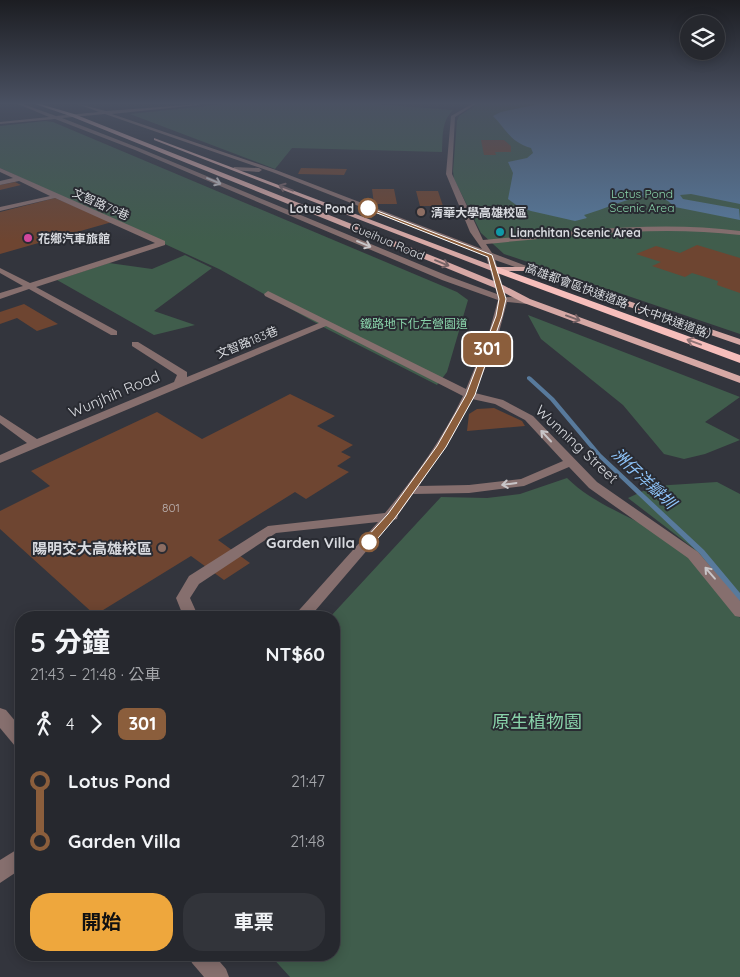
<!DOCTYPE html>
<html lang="zh-TW">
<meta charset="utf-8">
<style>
:root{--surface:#26282e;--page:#32343a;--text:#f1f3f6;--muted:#a4a6aa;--line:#42444a;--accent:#eea73d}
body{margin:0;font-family:Quicksand,"Noto Sans TC",sans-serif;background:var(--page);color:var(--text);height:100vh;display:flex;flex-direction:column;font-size:19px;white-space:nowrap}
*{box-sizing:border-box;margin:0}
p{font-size:16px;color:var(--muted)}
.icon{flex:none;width:28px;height:28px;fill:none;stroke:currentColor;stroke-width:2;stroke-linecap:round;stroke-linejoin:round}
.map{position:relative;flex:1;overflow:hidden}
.sheet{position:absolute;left:15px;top:611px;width:325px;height:350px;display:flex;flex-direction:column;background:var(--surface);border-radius:20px;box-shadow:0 2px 12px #0003,0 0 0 1px var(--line)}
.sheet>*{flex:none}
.badge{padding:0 10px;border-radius:8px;font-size:18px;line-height:32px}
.buttons{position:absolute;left:680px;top:15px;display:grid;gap:10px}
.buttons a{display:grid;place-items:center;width:45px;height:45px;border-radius:50%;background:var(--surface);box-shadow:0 2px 12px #0003,0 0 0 1px var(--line);font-size:25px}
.map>.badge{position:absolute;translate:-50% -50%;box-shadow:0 0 0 2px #fff}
.legs{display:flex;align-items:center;gap:8px;height:55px;padding:0 15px;font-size:16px}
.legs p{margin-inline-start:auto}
.summary{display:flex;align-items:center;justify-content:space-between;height:85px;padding:0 15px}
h1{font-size:28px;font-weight:700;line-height:38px}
.action{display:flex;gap:10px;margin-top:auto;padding:10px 15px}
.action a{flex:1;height:58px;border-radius:20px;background:var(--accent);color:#111;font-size:20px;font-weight:700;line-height:58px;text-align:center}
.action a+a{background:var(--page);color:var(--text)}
ul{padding:0 15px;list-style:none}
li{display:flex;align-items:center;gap:18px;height:60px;font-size:19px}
li i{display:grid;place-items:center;width:8px;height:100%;margin:0 6px;background:currentColor}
li i::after{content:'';width:12px;height:12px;margin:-6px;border:4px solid;border-radius:50%;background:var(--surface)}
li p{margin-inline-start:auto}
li:first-child i{background:linear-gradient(#0000 50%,currentColor 0)}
li:last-child i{background:linear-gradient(currentColor 50%,#0000 0)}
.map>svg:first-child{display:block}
</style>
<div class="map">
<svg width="740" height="977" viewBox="0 0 740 977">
<rect width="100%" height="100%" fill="#33353d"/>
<!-- green -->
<g fill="#405d4c">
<path d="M225,104H374L453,110C441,122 443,137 442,152L292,148L275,169L130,114Z"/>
<path d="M478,104H740V334L504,254L481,233L454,179L453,171L457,121L459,116Z"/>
<path d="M45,121L53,122L457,292L468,300L447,372L437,385L327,329L219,269L0,168V126Z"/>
<path d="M185,255L212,268L154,311L195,325L154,335L57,280L109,263L152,269Z"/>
<path d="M528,315L740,397L705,422L740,440L705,454L684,459L664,454L623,405L541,339Z"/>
<path d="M567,478C592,503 628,515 658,533C690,553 718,587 740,618V977H290L270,955H334V618L330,617L441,497L487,498L520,494Z"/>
<path d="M717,482L740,494V606L693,548L628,498L654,486Z"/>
</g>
<!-- water -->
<path fill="#587a9c" d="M539,104H740V204L691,194L680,195L683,199L739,209L740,220L675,207C672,205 669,201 666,200C641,189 607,209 584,215L587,218L575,221L531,211L519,207L508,199L513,173L508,162L527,158L533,153L531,148C510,142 507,130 493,116L501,112Z"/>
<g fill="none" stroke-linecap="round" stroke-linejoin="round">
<!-- stream -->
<path fill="#587a9c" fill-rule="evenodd" d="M529,376L531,377L554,398L601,454L704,550L740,593V601L737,600L700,554L597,456L550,400L527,379V377Z"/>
</g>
<!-- building -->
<g fill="#6e4531">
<path d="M481,140H504L511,146V152H495L496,155H484Z"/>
<path d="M301,168L347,169L344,175L298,174Z"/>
<path d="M15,182L21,185L0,190V185Z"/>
<path d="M372,189H394L397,204H374Z"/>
<path d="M416,191H438L443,206H420Z"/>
<path d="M55,198L112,222L0,254V212Z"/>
<path d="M697,245L740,258V293L717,285L718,281L692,273L685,277L652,266L661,262L636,254L656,246L680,253Z"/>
<path d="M24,304L58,324L37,331L17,318L0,324V312Z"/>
<path d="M290,394L335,416L317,426L353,445L341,452L351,457L337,466L349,472L306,499L295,492L218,540L250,563L224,580L191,556L95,615L0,529V511L50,486L31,471L157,412L202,439Z"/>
<path d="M494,408L522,421L525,426L467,431L469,414L477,409Z"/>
</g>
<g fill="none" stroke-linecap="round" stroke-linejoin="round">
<!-- minor -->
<g fill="#866f6e" fill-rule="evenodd">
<path d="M18,104H23L56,116L99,112L78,104L106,111L200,104L198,105L112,114L276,170L482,249L470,232L446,174L451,116L472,104H476L455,117L452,174L483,240C569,232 654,220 740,231V235C654,225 571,236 486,244L492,253L529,267L530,269L526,271L495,260L506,297L527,298L531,301L527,304L507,302L498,336L475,393L503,400L533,416L597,482L698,552L740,601V617L735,616L688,558L589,488L569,467L524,486L469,493L413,494L398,515L397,519L393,520L309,618H292L378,522L276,533L199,584L190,598L199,618H184L176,598L189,576L268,526L385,513C415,477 443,438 463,396L326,326L0,463V455L27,443L0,423V415L37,439L174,382L177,375L132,346V342H138L187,372V377L319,323L265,296L264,294L268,291L466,389L488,336L498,300L442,280L135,150L55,119L0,124V122L49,117ZM105,114L272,172L486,256L497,294L448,276L139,148L62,118ZM472,399L495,404L525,420L563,461L521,479L469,485L419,486L451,438Z"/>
<path d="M234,167L259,168L262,170L259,172L232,170Z"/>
<path d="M0,168L165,241V245L36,287L117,331V335H111L29,289L0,299V293L23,286L0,273V268L30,283L155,243L55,198L0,211V207L50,196L19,181L0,185V181L13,178L0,172Z"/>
<path d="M0,708L6,710L21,728V749L15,746L0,728Z"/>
<path d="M21,847V869L0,883V860Z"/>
<path d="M189,955H214L226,969L229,977H204L192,963Z"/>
</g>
<!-- major -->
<g fill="#d6a8a5" fill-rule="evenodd">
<path d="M35,104H40L74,114L445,261L501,284L530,299L740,376V383L524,303L495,288L439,265L70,116Z"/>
<path d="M154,138L496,267H529L740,339V345L525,271H492L154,140Z"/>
</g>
<!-- highway -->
<path fill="#f6bebb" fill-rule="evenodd" d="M495,266L740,355V363L492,271L490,269Z"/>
</g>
<!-- one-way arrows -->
<defs><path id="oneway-shaft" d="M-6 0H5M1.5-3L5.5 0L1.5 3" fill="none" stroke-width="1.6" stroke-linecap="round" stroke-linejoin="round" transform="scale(1.25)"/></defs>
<g stroke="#c8c5c8">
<use href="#oneway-shaft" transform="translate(214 181) rotate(23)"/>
<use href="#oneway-shaft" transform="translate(364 244) rotate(23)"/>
<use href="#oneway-shaft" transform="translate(546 436) rotate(-133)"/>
<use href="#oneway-shaft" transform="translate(509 484) rotate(172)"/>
<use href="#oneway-shaft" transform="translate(710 573) rotate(-131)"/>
</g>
<g stroke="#776366">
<use href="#oneway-shaft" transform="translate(286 188) rotate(-159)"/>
<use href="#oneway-shaft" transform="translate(442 263) rotate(22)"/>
<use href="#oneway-shaft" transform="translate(573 318) rotate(20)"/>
</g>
<use stroke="#907476" href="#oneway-shaft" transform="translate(694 342) rotate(-160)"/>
<!-- sky -->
<linearGradient id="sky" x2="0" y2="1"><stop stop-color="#1c1d22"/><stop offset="0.43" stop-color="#4a5162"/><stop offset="1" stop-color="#4a5162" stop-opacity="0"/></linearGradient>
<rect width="740" height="240" fill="url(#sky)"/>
<!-- line-1 -->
<path fill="#8b5e3c" stroke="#fff" d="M367,207L492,255L506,299L502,316L475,395L446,447L395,518L373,544L369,545L364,542L365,539L388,514L437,446L466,395L496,316L499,299L488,257L367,209Z"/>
<!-- markers -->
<g fill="#fff" stroke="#8b5e3c" stroke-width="2.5">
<circle cx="368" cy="208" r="9"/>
<circle cx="369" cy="542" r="9"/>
</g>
<g fill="#8d6e63" stroke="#292b32" stroke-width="2">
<circle cx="421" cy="212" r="5"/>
<circle cx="162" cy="548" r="5"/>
</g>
<circle fill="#0f9aa8" stroke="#292b32" stroke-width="2" cx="500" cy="232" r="5"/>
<circle fill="#d1479c" stroke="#292b32" stroke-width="2" cx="28" cy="238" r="5"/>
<g text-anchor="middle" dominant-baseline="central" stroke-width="4" stroke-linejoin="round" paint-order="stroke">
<!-- far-park labels -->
<g font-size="12" fill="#89d3aa" stroke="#292b32">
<text x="642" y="193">Lotus Pond<tspan x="642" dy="14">Scenic Area</tspan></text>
<text x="414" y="323">鐵路地下化左營園道</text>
</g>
<!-- far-street labels -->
<g font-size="12" fill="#d8dadf" stroke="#292b32">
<text transform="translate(101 204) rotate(24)">文智路79巷</text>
<text transform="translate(388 241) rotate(23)">Cueihua Road</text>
<text transform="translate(622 302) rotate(20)">高雄都會區快速道路（大中快速道路）</text>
<text transform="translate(247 342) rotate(-22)">文智路183巷</text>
</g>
<!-- far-stop labels -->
<g font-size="12" font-weight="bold" fill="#d8dadf" stroke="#292b32" text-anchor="end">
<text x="354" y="208">Lotus Pond</text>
</g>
<!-- far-poi labels -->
<g font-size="12" font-weight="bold" fill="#d8dadf" stroke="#292b32" text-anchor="start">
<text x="431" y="212">清華大學高雄校區</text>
<text x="510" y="232">Lianchitan Scenic Area</text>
<text x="38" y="238">花鄉汽車旅館</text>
</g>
<!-- number labels -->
<g font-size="12" fill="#beb5b4">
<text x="171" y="507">801</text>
</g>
<!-- street labels -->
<g font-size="15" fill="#d8dadf" stroke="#292b32">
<text transform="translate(114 394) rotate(-23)">Wunjhih Road</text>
<text transform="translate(577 444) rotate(43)">Wunning Street</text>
</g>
<!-- stop labels -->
<g font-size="15" font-weight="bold" fill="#d8dadf" stroke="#292b32" text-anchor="end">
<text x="355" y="542">Garden Villa</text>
</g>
<!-- poi labels -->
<g font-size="15" font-weight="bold" fill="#d8dadf" stroke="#292b32" text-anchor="end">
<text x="152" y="548">陽明交大高雄校區</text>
</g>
<!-- water labels -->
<g font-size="16" font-style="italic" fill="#8fc5fb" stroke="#292b32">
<text transform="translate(644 478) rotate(43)">洲仔洋瓣圳</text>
</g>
<!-- near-park labels -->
<g font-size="18" fill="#89d3aa" stroke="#292b32">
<text x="537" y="721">原生植物園</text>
</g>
</g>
</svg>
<div class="buttons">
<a><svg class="icon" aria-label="layers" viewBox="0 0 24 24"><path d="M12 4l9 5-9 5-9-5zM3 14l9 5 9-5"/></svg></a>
</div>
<b class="badge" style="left:487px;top:349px;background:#8b5e3c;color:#fff">301</b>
<section class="sheet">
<div class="summary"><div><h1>5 分鐘</h1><p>21:43 – 21:48 · 公車</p></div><b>NT$60</b></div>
<div class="legs"><svg class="icon" aria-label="walk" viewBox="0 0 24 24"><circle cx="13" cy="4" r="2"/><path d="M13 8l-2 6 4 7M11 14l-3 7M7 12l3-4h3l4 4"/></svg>4<svg class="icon" aria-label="forward" viewBox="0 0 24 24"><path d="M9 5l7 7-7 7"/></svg><b class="badge" style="background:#8b5e3c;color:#fff">301</b></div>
<ul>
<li><i style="color:#8b5e3c"></i><b>Lotus Pond</b><p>21:47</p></li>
<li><i style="color:#8b5e3c"></i><b>Garden Villa</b><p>21:48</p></li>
</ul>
<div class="action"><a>開始</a><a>車票</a></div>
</section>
</div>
